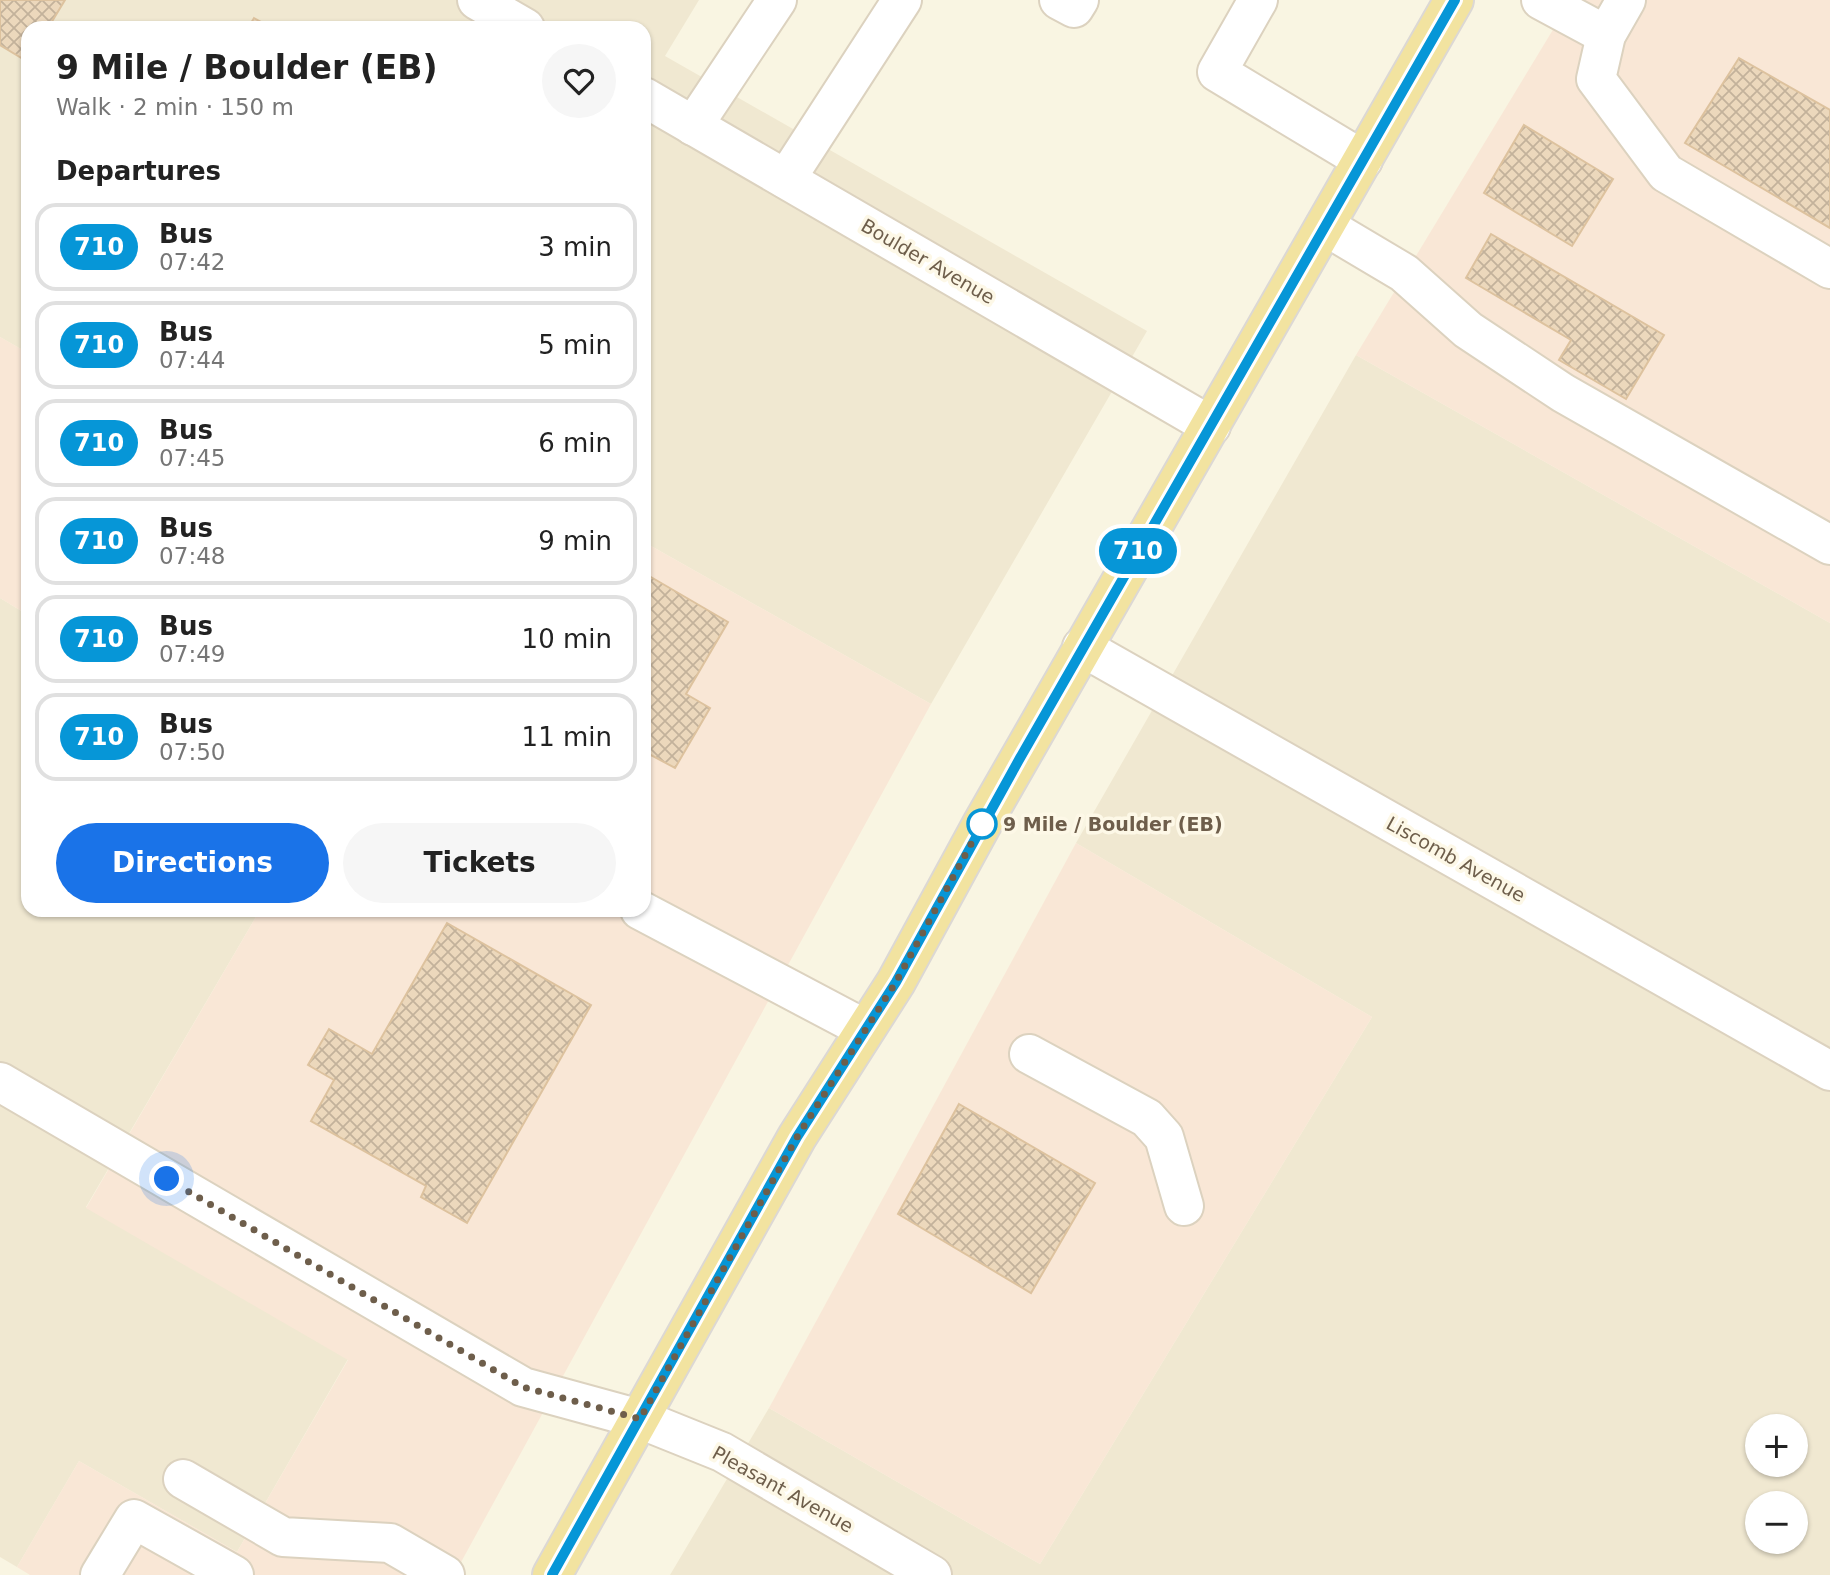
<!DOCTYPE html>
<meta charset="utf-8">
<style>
:root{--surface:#fff;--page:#f6f6f6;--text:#222;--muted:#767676;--line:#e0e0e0;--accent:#1a73e8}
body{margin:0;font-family:"DejaVu Sans",sans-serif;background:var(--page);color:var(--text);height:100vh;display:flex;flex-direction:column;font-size:26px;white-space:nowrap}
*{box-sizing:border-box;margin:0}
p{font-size:23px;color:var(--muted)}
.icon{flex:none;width:38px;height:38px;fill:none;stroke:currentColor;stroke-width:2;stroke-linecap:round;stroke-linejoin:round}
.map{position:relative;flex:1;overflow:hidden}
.details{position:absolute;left:21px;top:21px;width:630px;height:896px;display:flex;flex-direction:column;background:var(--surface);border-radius:21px;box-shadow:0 2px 5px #0004}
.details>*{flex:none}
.badge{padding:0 14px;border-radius:23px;font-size:24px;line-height:46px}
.buttons{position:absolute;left:1745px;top:1414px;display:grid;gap:14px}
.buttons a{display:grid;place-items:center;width:63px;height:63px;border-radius:50%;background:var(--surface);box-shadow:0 2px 5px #0004;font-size:35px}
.you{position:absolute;width:35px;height:35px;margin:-18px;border:5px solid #fff;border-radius:50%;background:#1a73e8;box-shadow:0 0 0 10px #1a73e833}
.map>.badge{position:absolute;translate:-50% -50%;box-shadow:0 0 0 4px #fff}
h2{padding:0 35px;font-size:26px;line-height:63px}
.round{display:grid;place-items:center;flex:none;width:74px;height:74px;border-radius:37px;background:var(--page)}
.summary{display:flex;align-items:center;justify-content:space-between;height:119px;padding:0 35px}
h1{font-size:33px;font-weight:800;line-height:52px}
.action{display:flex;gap:14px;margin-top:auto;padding:14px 35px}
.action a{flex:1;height:80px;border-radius:42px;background:var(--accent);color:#fff;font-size:28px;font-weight:800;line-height:80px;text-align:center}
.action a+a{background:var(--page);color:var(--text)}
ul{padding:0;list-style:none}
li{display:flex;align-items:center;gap:21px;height:88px;margin:0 14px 10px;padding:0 21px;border:4px solid var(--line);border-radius:21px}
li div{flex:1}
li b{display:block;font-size:26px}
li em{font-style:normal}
li .badge{min-width:77px;font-weight:700;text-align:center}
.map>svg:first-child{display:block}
</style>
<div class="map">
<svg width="1830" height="1575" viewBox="0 0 1830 1575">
<defs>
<pattern id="building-cross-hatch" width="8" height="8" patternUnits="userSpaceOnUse" patternTransform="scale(1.75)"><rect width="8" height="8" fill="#ecd8bc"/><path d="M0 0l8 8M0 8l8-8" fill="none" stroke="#c3b29b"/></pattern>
</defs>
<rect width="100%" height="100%" fill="#f9f5e2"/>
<!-- residential -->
<g fill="#f0e8d1" fill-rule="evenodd">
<path d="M0,0H699L665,56L1147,331L931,704L644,542V28H28V353L0,337Z"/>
<path d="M1356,355L1830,623V1575H670L769,1408L1040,1564L1372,1017L1076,843ZM1757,1426H1796V1465H1757ZM1757,1503H1796V1542H1757Z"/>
<path d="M0,598L28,615V910H260L86,1207L348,1359L237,1552L79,1461L17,1567L0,1557Z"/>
</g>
<!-- commercial -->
<g fill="#f9e7d6">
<path d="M1571,0H1830V623L1356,355Z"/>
<path d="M0,337L28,353V615L0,598Z"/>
<path d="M644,542L931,704L454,1575H30L17,1567L79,1461L237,1552L348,1360L86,1208L260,910H644Z"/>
<path d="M1076,843L1372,1017L1040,1564L769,1408Z"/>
</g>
<!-- building -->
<g fill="url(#building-cross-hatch)" stroke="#ddc29e" stroke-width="2">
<path d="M0,0H65L48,28H28V62L0,45Z"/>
<path d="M254,18L272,28H248Z"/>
<path d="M1739,58L1830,110V228L1685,143Z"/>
<path d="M1524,125L1613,179L1572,246L1484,193Z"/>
<path d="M1491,234L1664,335L1626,399L1559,360L1571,340L1466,278Z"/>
<path d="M644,573L728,622L686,694L710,708L675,768L651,755L644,766Z"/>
<path d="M447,923L591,1005L467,1223L421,1197L426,1186L311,1121L334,1080L308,1065L329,1029L372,1054Z"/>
<path d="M959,1104L1095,1183L1031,1293L898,1214Z"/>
</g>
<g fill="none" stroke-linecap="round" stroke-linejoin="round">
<!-- minor casing -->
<g stroke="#dcd2bf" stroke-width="42">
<g id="minor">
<path d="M477,0L525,28"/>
<path d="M1059,0L1074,8L1079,0"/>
<path d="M1258,0L1217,72L1363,160"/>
<path d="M1541,0L1606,35"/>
<path d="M1626,0L1606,35L1596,79L1666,173L1830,269"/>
<path d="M644,97L1211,426"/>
<path d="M693,126L777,0"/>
<path d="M786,179L902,0"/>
<path d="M1325,226L1404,273L1468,330L1563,393L1830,545"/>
<path d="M1082,647L1830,1071"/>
<path d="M640,910L865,1029"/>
<path d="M1029,1054L1147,1118L1164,1137L1184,1206"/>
<path d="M0,1082L523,1387L640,1419L722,1452L932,1575"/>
<path d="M183,1479L283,1537L390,1543L445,1575"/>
<path d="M100,1575L134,1519L234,1575"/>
</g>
</g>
<!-- major casing -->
<g stroke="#dcd8d4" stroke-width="42">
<path id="major" d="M552,1575L797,1137L896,982L982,824L1454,0"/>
</g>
<!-- minor -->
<use href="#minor" stroke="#fff" stroke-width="38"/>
<!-- major -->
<use href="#major" stroke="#f2e3a0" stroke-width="38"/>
</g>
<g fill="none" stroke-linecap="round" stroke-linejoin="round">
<!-- line casing -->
<g stroke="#fff" stroke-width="16">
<path id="line" d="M552,1575L797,1137L896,982L1020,758L1455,0"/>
</g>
<!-- line -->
<use href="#line" stroke="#0696d7" stroke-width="10"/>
<!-- walk -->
<path stroke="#6e5e4b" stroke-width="7" stroke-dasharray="0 12.6" d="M167,1179L523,1387L640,1419L797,1137L896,982L982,824"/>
</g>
<!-- markers -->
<circle fill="#fff" stroke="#0696d7" stroke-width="3.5" cx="982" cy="824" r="14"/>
<g text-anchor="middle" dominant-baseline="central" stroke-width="7" stroke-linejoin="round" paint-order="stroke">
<!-- street labels -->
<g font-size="19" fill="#6e5e4b" stroke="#fdf8e7">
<text transform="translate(928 261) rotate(30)">Boulder Avenue</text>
<text transform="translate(1456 859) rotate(29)">Liscomb Avenue</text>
<text transform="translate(783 1489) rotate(29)">Pleasant Avenue</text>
</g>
<!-- stop labels -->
<g font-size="19" font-weight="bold" fill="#6e5e4b" stroke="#fdf8e7" text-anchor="start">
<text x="1003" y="824">9 Mile / Boulder (EB)</text>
</g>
</g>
</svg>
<div class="buttons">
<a>+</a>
<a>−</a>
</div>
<div class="you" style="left:167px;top:1179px"></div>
<b class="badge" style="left:1138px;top:551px;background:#0696d7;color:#fff">710</b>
<section class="details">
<div class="summary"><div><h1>9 Mile / Boulder (EB)</h1><p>Walk · 2 min · 150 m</p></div><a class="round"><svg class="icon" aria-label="heart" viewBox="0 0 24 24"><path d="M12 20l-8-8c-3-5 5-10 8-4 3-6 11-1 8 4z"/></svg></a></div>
<h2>Departures</h2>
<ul>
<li><span class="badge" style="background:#0696d7;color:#fff">710</span><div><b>Bus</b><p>07:42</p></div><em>3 min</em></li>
<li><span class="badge" style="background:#0696d7;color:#fff">710</span><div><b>Bus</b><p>07:44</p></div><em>5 min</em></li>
<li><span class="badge" style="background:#0696d7;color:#fff">710</span><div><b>Bus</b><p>07:45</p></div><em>6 min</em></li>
<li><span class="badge" style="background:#0696d7;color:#fff">710</span><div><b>Bus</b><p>07:48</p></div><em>9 min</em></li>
<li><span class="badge" style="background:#0696d7;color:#fff">710</span><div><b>Bus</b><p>07:49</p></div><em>10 min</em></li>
<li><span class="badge" style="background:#0696d7;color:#fff">710</span><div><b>Bus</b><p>07:50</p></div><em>11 min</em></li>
</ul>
<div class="action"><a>Directions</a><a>Tickets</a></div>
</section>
</div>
